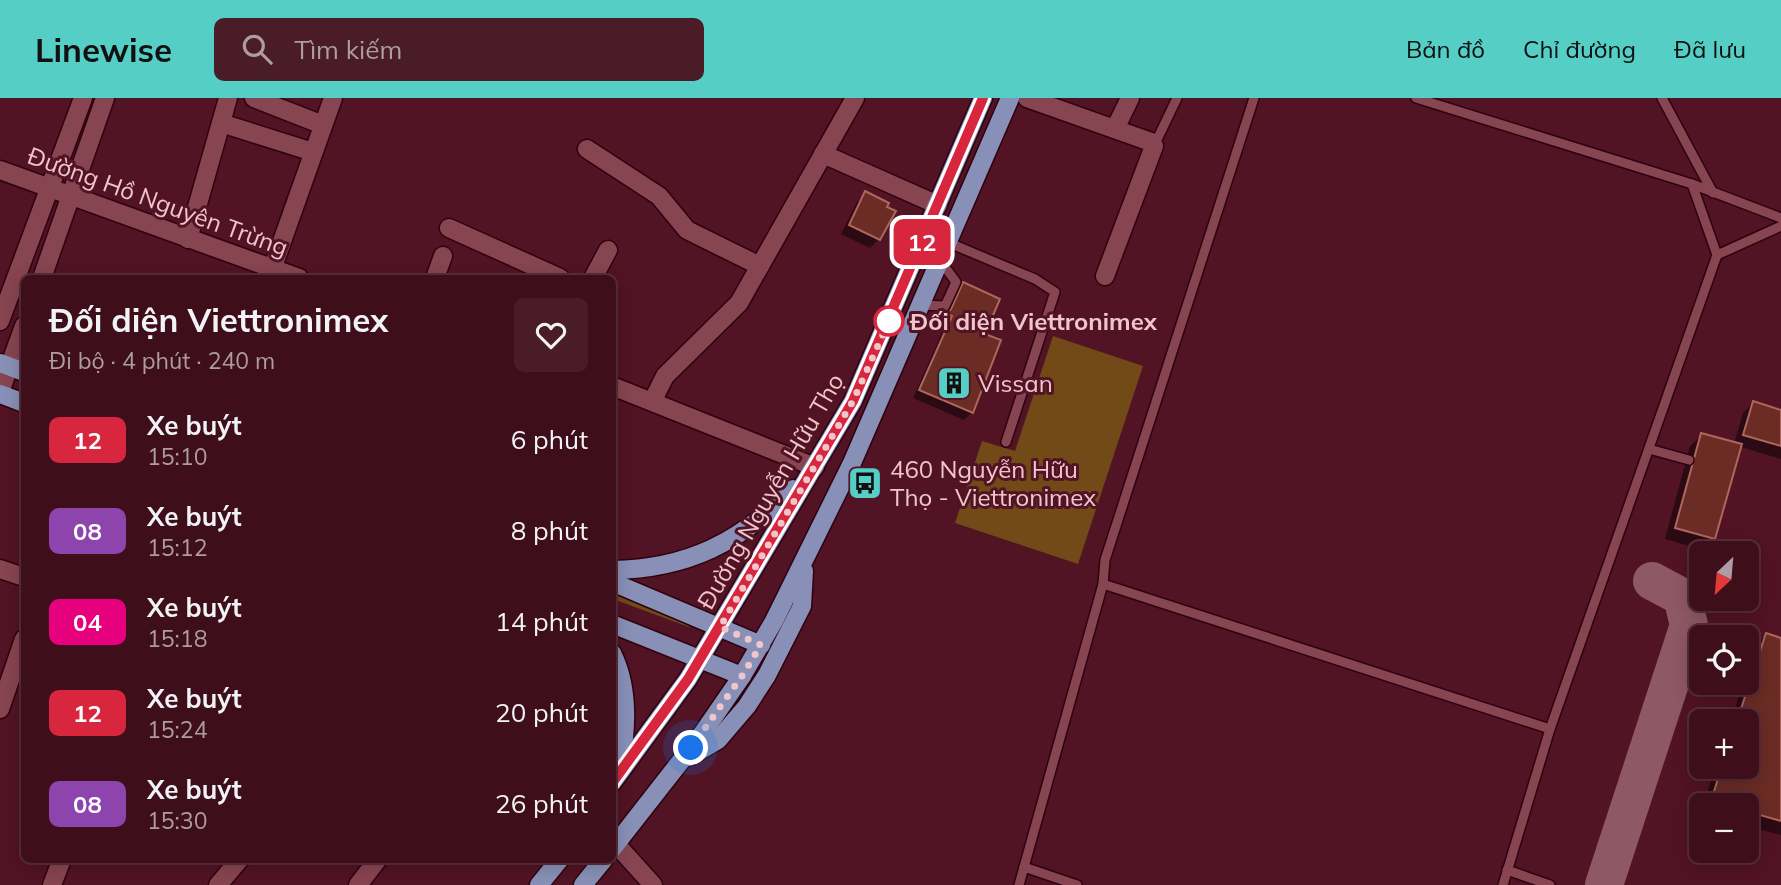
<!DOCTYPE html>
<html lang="vi">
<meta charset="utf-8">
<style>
:root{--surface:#3e0e1b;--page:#491c28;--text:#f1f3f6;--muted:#ad9ca3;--line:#572e3a;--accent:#55cec5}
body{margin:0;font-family:Mulish,sans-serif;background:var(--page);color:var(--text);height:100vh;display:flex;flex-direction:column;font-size:26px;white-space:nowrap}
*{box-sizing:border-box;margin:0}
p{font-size:23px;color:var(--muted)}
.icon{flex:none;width:38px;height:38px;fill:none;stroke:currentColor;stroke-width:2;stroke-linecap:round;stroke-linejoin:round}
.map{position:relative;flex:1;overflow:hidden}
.details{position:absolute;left:21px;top:177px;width:595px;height:588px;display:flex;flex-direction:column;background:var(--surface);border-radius:10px;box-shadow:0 4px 18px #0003,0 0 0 2px var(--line)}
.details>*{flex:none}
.badge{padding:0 14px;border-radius:10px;font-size:24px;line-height:46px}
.needle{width:46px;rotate:206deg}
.controls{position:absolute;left:1689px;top:443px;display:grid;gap:14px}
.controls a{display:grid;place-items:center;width:70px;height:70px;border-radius:10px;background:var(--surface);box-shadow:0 4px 18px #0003,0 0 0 2px var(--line);font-size:35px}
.you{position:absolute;width:35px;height:35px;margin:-18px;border:5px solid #fff;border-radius:50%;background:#1a73e8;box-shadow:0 0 0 10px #1a73e833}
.map>.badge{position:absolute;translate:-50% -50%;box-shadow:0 0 0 4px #fff}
.round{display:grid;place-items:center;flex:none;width:74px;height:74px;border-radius:10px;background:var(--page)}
.overview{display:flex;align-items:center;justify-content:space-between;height:119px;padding:0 28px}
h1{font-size:33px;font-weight:700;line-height:52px}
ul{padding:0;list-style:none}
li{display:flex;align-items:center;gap:21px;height:91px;padding:0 28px}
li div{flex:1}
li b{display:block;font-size:26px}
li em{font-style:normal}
li .badge{min-width:77px;font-weight:700;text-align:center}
header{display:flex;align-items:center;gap:42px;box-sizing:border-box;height:98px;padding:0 35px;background:var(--accent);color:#111}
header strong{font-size:33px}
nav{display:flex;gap:38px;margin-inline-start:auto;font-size:24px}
.search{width:490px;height:63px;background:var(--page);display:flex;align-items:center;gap:18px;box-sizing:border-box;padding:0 24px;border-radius:10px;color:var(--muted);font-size:26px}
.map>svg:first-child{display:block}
</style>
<header>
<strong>Linewise</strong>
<div class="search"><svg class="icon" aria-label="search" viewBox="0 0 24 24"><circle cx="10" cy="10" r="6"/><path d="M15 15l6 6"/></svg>Tìm kiếm</div>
<nav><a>Bản đồ</a><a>Chỉ đường</a><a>Đã lưu</a></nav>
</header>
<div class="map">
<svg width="1781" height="787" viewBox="0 0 1781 787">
<rect width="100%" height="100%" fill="#521324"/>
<!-- green -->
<g fill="#714a18">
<path d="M1053,238L1143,268L1078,466L955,425L982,343L1015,353Z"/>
<path d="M613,494L690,524L689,529L613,501Z"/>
</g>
<!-- shadow -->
<g fill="#0007">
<path d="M865,96L879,141L870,150L841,136L857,104Z"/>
<path d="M963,186L983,236L984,279L987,280L972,314L964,322L913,300L946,226L940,223L955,194Z"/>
<path d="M1753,305L1781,314V361L1741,349L1714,441L1703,452L1665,441L1690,348L1702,337L1734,346L1743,315Z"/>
<path d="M1766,537L1781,542V737L1746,728V707H1703L1716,668H1746V623H1731L1743,584H1746L1755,549Z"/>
</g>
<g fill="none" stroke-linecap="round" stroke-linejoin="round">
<!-- taxiway -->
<path stroke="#8e5864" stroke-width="38" d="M1604,787L1689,527L1682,499L1652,483"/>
</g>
<!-- building -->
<g fill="#6b2c25" stroke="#ae675d" stroke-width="2">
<path d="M865,93L889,105L887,109L896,113L880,142L849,127Z"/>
<path d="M963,184L1000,201L985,236L1001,242L973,315L919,292L952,218L946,215L951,211Z"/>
<path d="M1753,303L1781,312V348L1743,337Z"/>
<path d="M1701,335L1742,346L1715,441L1675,430Z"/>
<path d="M1766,535L1781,540V723L1746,713V707L1711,703L1722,668H1746V623H1737Z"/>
</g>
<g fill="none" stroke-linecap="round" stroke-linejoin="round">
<!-- lane casing -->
<g stroke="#2f020f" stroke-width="12">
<g id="lane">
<path d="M1416,0L1692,86L1781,120"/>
<path d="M1662,0L1713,95"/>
<path d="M1154,48L1177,0"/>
<path d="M947,144L1035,181L1055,194L1006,344"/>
<path d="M1717,157L1781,128"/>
<path d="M920,207L945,208L956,184L939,161"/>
<path d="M1649,351L1689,362"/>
<path d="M1103,486L1550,631"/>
<path d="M1024,769L1077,787"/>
<path d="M1507,772L1550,787"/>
<path d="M1019,787L1103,486L1105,462L1254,0"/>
<path d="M1503,787L1550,631L1717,157L1692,86"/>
</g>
</g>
<!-- street casing -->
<g stroke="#2f020f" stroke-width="21">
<g id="street">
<path d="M254,0L323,27"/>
<path d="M1027,0L1151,44L1154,48L1105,178"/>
<path d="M221,25L313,54"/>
<path d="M1115,31L1130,0"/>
<path d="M587,51L659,98L687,132L760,168"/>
<path d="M823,56L938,107"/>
<path d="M449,130L560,180"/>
<path d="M188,141L228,0"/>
<path d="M269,180L333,0"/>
<path d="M435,180L443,158"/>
<path d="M593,180L608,152"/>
<path d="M653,302L665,278L739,205L855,0"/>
<path d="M0,471L24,479"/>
<path d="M0,611L24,541"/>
<path d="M616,746L653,787"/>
<path d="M52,787L62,761"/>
<path d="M218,787L240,761"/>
<path d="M358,787L378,761"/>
</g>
</g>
<!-- secondary casing -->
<g stroke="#2f020f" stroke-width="21">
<g id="secondary">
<path d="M0,72L299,180"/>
<path d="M42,180L105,0"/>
<path d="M0,223L83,0"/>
<path d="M612,288L815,369"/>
<path d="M0,294L24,228"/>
</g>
</g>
<!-- primary casing -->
<g stroke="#2f020f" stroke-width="21">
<g id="primary">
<path d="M0,265L24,274"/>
<path d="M0,296L24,305"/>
<path d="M612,472C688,471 740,444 793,391"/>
<path d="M612,484L761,547"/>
<path d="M612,526L742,578"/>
<path d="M612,555C630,591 627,633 619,671"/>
<path d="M689,659L718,642L747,608L767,577L802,508L804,473"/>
<path d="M612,685L688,581L853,303L983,0"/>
<path d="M612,751L702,636L742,578L774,523L852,365L1010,0"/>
<path d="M539,787L560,761"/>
<path d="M583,787L604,761"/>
</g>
</g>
<!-- lane -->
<use href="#lane" stroke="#874451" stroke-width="9"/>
<!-- street -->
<use href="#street" stroke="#874451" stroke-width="18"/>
<!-- secondary -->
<use href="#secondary" stroke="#874451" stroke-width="18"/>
<!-- primary -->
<use href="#primary" stroke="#8890b7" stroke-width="18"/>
</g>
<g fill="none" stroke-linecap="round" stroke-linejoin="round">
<!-- line casing -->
<g stroke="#fff" stroke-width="16">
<path id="line" d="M612,685L688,581L853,303L983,0"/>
</g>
<!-- line -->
<use href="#line" stroke="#d7263d" stroke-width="10"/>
<!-- walk -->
<path stroke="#efc6cc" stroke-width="7" stroke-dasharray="0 12.6" d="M691,650L742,578L761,547L720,529L853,303L889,223"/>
</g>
<!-- icons -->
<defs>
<g id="building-square" transform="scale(1.75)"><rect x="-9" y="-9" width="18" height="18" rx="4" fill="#55cec5" stroke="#521324"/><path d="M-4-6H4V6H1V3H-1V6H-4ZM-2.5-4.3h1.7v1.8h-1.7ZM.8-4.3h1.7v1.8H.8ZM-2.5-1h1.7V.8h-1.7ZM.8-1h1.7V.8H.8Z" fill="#111"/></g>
<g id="bus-square" transform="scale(1.75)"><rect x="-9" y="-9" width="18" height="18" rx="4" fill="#55cec5" stroke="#521324"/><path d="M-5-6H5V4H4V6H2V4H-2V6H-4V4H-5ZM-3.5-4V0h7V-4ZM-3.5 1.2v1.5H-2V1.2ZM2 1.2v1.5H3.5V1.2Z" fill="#111"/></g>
</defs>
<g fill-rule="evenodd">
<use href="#building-square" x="954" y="285"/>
<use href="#bus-square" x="865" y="385"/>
</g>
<!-- markers -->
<circle fill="#fff" stroke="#d7263d" stroke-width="3.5" cx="889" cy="223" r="14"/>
<g text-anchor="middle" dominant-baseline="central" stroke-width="6" stroke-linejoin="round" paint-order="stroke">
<!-- street labels -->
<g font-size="24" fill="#efc6cc" stroke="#521324">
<text transform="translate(158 103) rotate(20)">Đường Hồ Nguyên Trừng</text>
<text transform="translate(770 393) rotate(-60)">Đường Nguyễn Hữu Thọ</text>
</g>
<!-- stop labels -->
<g font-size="24" font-weight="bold" fill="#efc6cc" stroke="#521324" text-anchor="start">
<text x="910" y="223">Đối diện Viettronimex</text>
</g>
<!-- poi labels -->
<g font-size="24" fill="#efc6cc" stroke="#521324" text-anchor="start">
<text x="978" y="285">Vissan</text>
<text x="890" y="371">460 Nguyễn Hữu<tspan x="890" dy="28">Thọ - Viettronimex</tspan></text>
</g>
</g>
</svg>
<div class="controls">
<a><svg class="needle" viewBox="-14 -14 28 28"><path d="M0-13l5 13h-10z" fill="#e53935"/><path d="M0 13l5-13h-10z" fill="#ad9ca3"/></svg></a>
<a><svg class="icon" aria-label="locate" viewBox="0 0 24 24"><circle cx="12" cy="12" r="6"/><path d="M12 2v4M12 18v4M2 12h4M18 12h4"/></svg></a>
<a>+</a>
<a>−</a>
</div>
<div class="you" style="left:691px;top:650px"></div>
<b class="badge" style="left:922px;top:144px;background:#d7263d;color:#fff">12</b>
<section class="details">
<div class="overview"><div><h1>Đối diện Viettronimex</h1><p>Đi bộ · 4 phút · 240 m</p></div><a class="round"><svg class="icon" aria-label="heart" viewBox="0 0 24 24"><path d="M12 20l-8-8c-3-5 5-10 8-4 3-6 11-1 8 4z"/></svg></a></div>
<ul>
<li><span class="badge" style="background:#d7263d;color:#fff">12</span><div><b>Xe buýt</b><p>15:10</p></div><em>6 phút</em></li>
<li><span class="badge" style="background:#8e44ad;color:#fff">08</span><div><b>Xe buýt</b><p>15:12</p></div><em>8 phút</em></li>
<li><span class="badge" style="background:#e6007e;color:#fff">04</span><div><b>Xe buýt</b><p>15:18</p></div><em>14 phút</em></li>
<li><span class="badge" style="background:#d7263d;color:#fff">12</span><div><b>Xe buýt</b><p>15:24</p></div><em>20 phút</em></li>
<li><span class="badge" style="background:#8e44ad;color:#fff">08</span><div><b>Xe buýt</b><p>15:30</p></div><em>26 phút</em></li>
</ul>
</section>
</div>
